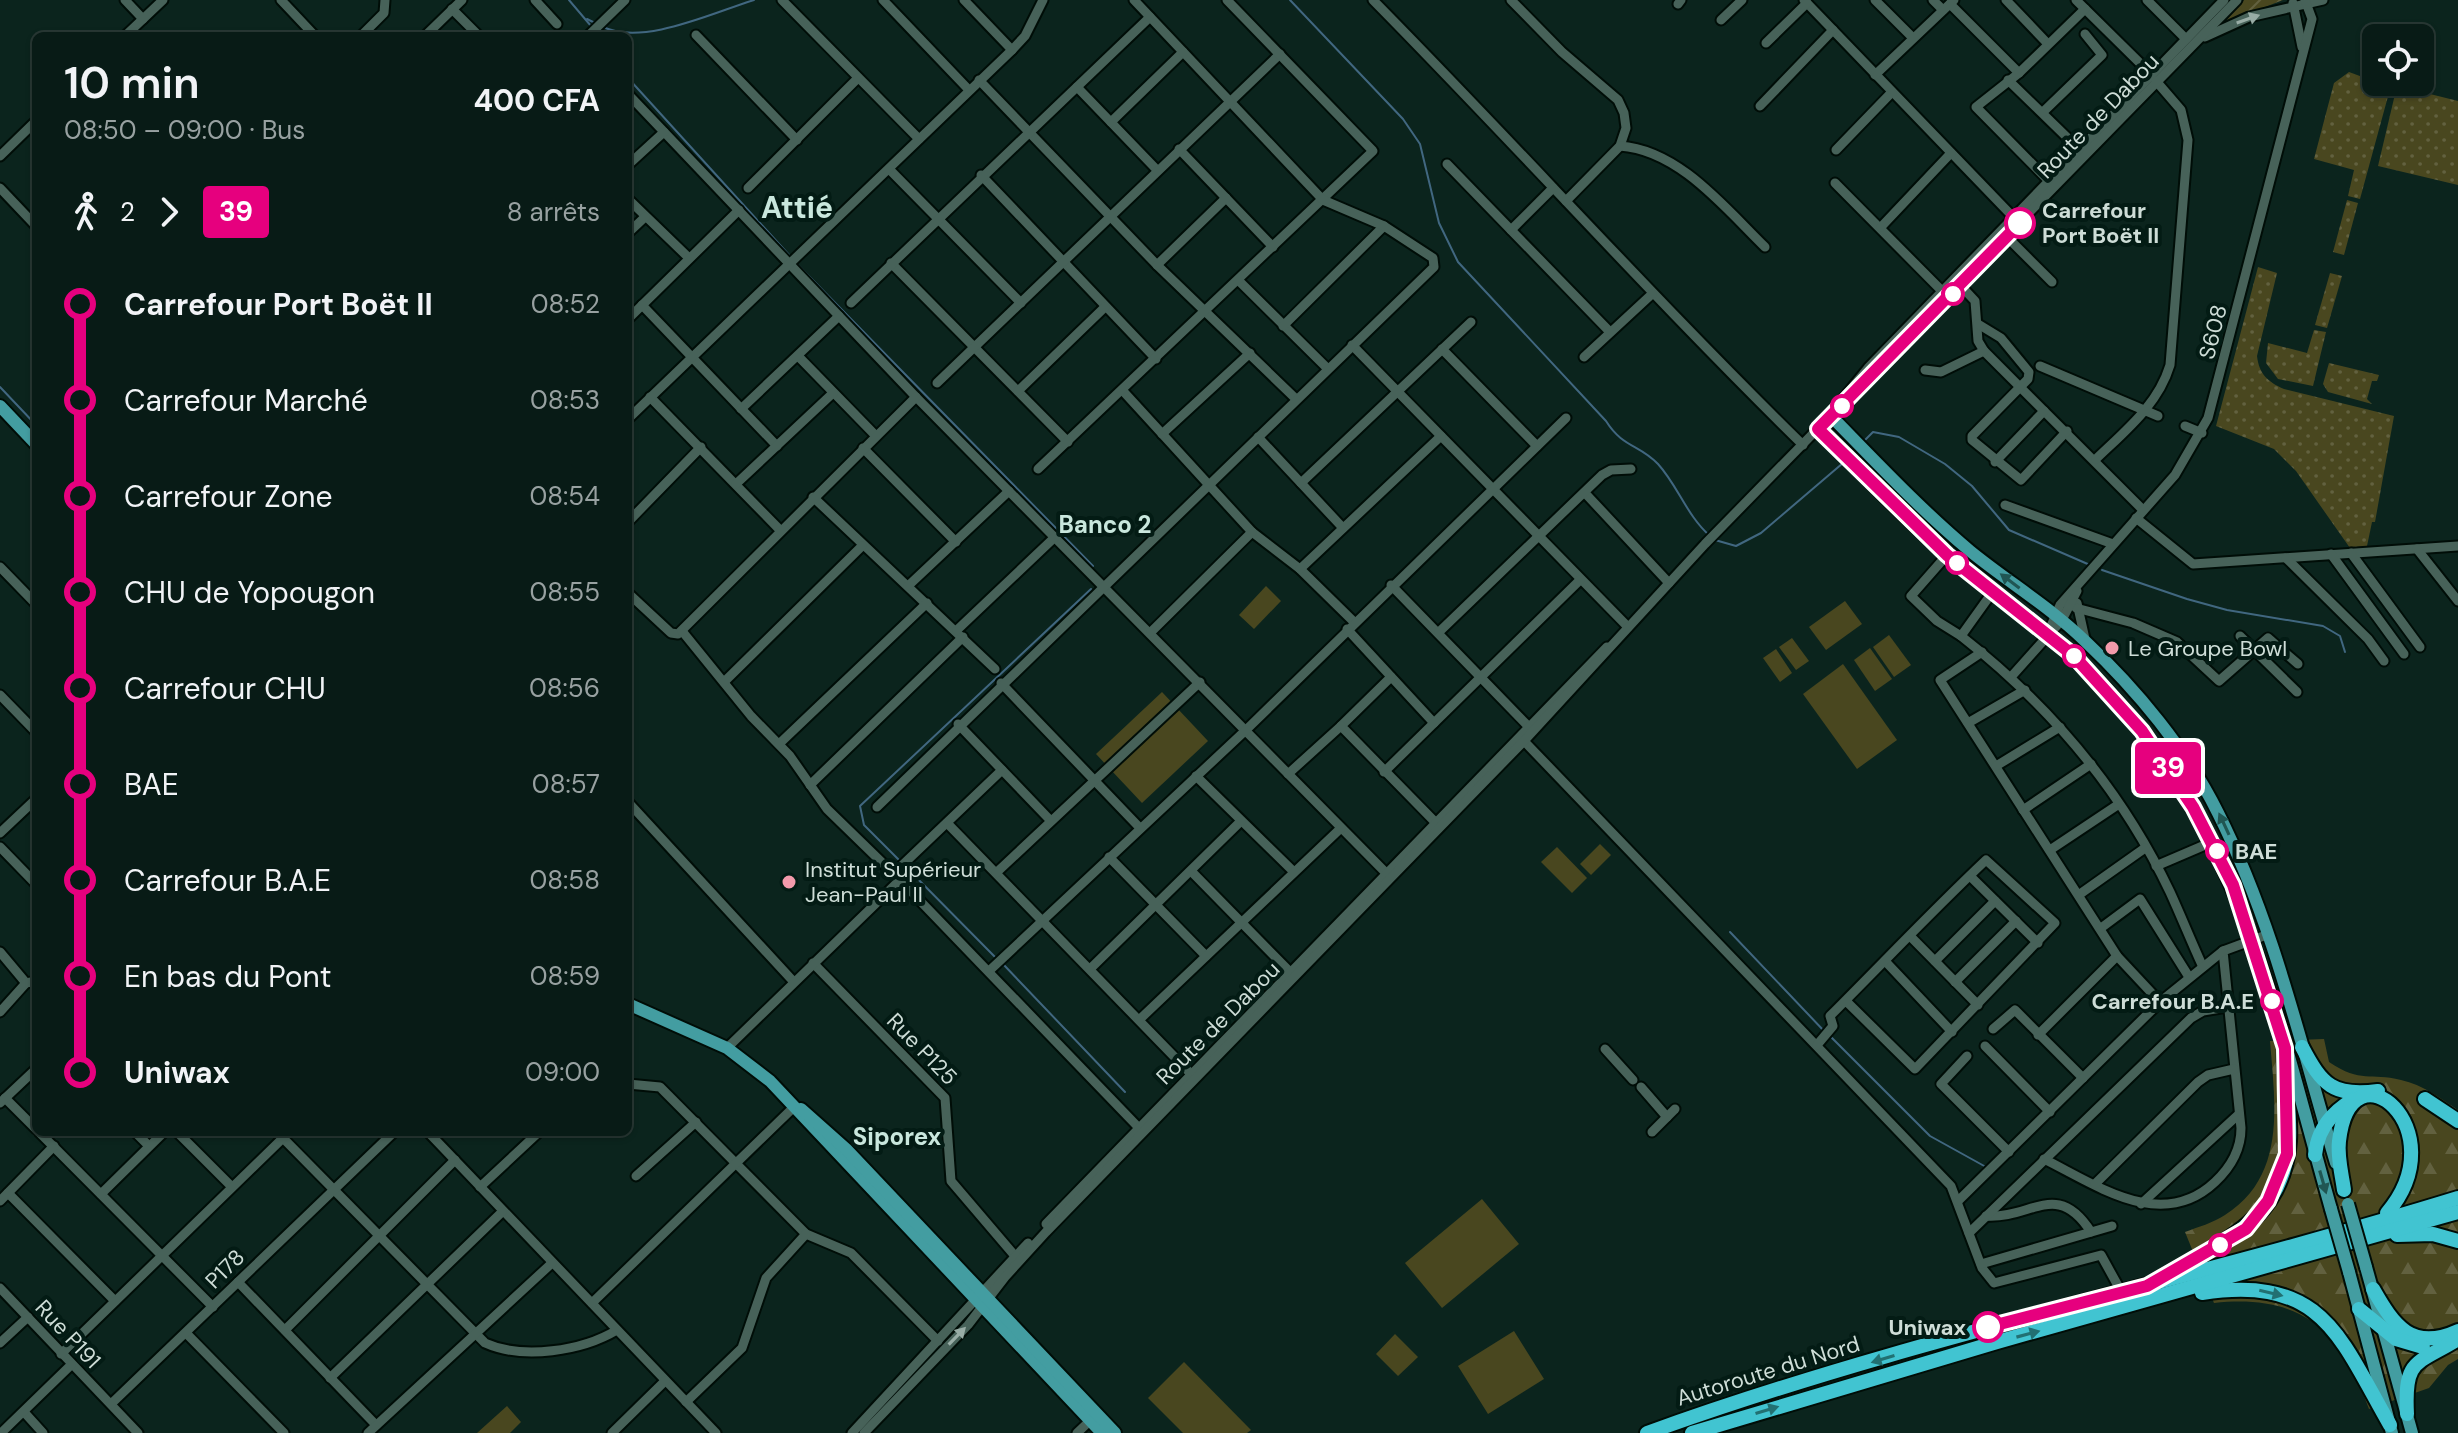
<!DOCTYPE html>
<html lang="fr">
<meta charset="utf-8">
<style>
:root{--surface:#081b16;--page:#162823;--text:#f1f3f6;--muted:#98a1a1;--line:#293935}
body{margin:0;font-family:"DM Sans",sans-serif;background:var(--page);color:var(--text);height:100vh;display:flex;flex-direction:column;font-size:30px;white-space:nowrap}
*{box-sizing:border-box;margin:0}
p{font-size:26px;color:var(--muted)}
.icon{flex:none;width:44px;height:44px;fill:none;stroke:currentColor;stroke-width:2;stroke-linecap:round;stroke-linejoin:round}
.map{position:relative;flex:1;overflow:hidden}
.sheet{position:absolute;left:32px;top:32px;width:600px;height:1104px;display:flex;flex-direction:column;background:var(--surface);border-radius:12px;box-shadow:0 2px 6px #0004,0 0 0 2px var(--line)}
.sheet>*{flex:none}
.badge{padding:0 16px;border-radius:6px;font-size:28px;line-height:52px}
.tools{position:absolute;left:2362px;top:24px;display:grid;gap:16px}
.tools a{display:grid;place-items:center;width:72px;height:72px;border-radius:12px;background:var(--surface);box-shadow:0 2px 6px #0004,0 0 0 2px var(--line);font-size:40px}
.map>.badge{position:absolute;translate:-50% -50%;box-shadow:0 0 0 4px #fff}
.legs{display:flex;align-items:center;gap:12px;height:88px;padding:0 32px;font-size:26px}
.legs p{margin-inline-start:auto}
.summary{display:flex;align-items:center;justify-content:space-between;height:136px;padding:0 32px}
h1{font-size:44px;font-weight:600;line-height:60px}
ul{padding:0 32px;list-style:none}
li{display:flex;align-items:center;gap:28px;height:96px;font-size:30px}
li i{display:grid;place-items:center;width:12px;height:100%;margin:0 10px;background:currentColor}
li i::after{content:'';width:20px;height:20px;margin:-10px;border:6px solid;border-radius:50%;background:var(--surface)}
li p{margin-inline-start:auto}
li:first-child i{background:linear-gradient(#0000 50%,currentColor 0)}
li:last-child i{background:linear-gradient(currentColor 50%,#0000 0)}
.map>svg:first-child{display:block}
</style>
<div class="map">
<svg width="2458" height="1433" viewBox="0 0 2458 1433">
<defs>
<pattern id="grass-dots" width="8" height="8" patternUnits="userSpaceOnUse" patternTransform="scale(2)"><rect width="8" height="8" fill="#49471f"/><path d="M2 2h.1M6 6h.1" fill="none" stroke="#62613f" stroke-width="1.8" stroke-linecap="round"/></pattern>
<pattern id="forest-firs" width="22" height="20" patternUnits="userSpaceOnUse" patternTransform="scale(2)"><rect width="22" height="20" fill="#49471f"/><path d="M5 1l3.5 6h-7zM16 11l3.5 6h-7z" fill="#62613f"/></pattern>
<pattern id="garden-furrows" width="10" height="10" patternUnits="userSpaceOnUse" patternTransform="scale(2)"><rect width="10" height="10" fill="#49471f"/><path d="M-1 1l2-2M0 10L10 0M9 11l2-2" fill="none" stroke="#62613f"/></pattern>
</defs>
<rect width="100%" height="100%" fill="#0b241d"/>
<!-- grass -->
<g fill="url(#grass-dots)">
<path d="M2349,72L2376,82H2388L2390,89L2360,199L2348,196L2354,170L2314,159L2334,83Z"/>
<path d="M2402,87L2458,101V185L2378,166L2396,90Z"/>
<path d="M2347,200L2358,203L2344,255L2333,252Z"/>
<path d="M2258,267L2277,273L2257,356C2259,374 2268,382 2284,389L2394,416L2375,522H2372L2367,546L2350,548L2296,471L2274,449L2216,426Z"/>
<path d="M2330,273L2342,276L2327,328L2315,325Z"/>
<path d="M2314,330L2326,332L2313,386L2278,379L2266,363L2268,343L2307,353Z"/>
<path d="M2329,363L2379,375L2377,381H2372L2367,399L2372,404L2328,392L2323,384Z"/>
</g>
<!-- forest -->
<path fill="url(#forest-firs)" d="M2324,1039L2329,1062C2362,1084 2369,1072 2401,1080C2423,1085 2440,1098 2458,1110V1359L2448,1365L2429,1388L2369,1409C2341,1329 2301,1294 2214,1303L2185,1232C2198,1227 2213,1223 2225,1215C2287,1176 2275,1104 2270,1041Z"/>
<!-- garden -->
<path fill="url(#garden-furrows)" d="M2244,0H2283L2224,23Z"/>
<!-- pitch -->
<g fill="#49471f">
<path d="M1266,586L1281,601L1254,629L1239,615Z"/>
<path d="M1845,601L1862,624L1826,650L1809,627Z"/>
<path d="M1889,635L1911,665L1894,677L1873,647Z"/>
<path d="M1792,638L1809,661L1796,670L1779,647Z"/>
<path d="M1870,648L1892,679L1875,691L1854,660Z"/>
<path d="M1776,649L1792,673L1780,682L1763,658Z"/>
<path d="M1843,664L1897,740L1857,769L1803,694Z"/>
<path d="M1162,692L1208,741L1142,803L1096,754Z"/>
<path d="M1600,844L1611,855L1591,875L1580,864Z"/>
<path d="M1557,847L1587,878L1572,893L1541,862Z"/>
<path d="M1482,1199L1519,1244L1442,1308L1405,1263Z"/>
<path d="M1514,1331L1544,1379L1488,1414L1458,1366Z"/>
<path d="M1395,1334L1418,1357L1398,1376L1376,1354Z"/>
<path d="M1184,1362L1251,1430L1247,1433H1183L1148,1398Z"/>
<path d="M507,1406L521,1422L510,1433H477Z"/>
</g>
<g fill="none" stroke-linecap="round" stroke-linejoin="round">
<!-- stream -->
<g stroke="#416780" stroke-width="2">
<path d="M569,0L591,26"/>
<path d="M1290,0L1403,119L1420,144L1439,223L1458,262L1606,421C1623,448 1639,444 1658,464C1678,486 1687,516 1710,536"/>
<path d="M587,19L597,24"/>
<path d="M603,27C643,46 712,13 754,0"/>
<path d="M628,78L790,256"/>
<path d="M797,264L1093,566"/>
<path d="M0,387L36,425"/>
<path d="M1864,441L1873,432L1899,437L1945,464L1972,486L2009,530L2090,565"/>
<path d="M1715,540L1736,546L1761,533L1843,463"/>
<path d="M2102,570L2187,599L2227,610L2323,626L2340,636L2345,652"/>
<path d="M901,862L864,825L860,806L1091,589"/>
<path d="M906,867L997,959"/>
<path d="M1730,932L1825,1032"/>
<path d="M1002,963L1125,1092"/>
<path d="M1830,1036L1930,1136L1986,1167"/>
</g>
<!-- minor casing -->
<g stroke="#000d07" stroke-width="13">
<g id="minor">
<path d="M125,0L143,19"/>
<path d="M281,0L315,36"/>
<path d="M535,0L557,24"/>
<path d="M782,0L919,139"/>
<path d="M883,0L969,90"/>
<path d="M964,0L1012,50"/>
<path d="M1373,0C1518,147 1656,301 1803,445"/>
<path d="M1511,0L1562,52L1618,100L1624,113L1626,128L1620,146L1566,201"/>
<path d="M1804,0L2017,221"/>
<path d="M1875,0L1913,38"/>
<path d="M1933,0L1943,10"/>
<path d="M2006,0L2048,44"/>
<path d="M2076,0L2151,74"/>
<path d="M2147,0L2186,39"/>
<path d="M2293,3L2302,47"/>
<path d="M1678,4L1681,0"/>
<path d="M1950,4L2019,73"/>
<path d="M452,9L479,36"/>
<path d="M1721,20L1742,0"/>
<path d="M696,35L797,140"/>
<path d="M125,36L163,0"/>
<path d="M361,36L384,13L385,0"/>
<path d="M425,36L462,0"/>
<path d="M588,36L625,0"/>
<path d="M2205,37L2249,17L2323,0"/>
<path d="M1766,43L1807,3"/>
<path d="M1875,75L1954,0"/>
<path d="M979,80L1157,265L1296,399"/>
<path d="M2008,80L2079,149"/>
<path d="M1077,87L1157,170"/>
<path d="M628,94L916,397L1390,877"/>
<path d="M1760,106L1833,30"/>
<path d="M2043,112L2102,55L2085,34"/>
<path d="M1111,122L1183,52"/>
<path d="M1620,146C1679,150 1725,208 1765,247"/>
<path d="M1179,149L1273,247"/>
<path d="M1836,150L1892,92"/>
<path d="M0,156L36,121"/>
<path d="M1447,164L1610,332"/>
<path d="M628,165L664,132"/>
<path d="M889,169L1021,303"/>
<path d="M981,175L1156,359"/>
<path d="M2049,181L1976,107L2019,73L2085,9"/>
<path d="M1835,183L1943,292"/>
<path d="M0,188L36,226"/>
<path d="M748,188L858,78"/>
<path d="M628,199L689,258"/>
<path d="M1881,227L1951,153"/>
<path d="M1511,230L1553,188"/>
<path d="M628,233L645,217"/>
<path d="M2007,237L2052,282"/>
<path d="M891,263L1068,442"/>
<path d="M1157,265L1226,198"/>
<path d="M1238,280L1327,368"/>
<path d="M1961,286L1975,301L1978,341L1984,351L2143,510"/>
<path d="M851,303L1150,17"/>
<path d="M642,305L777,446"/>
<path d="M628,319L739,210"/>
<path d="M1978,324L2001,338L2029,372L2028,379L1972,436V440L2021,480L2067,431"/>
<path d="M1283,326L1384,226"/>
<path d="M1352,345L1628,627"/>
<path d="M1442,349L1537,446"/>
<path d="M798,356L876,436"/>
<path d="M1584,357L1652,294"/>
<path d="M2040,366L2158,416"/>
<path d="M1925,370L1941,372L1984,351"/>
<path d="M937,383L1280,54"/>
<path d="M1018,391L1105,307"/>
<path d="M1123,391L1252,532L1300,569L1354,622"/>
<path d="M650,397L779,529"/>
<path d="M1842,400L1868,368L2224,0"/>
<path d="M741,409L839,316"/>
<path d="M628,419L1012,50L1025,36L1043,0"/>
<path d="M2185,426L2202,433"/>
<path d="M1162,434L1250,353"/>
<path d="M1258,437L1343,528"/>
<path d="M863,448L956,542"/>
<path d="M2096,459C2125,431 2158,405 2170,365L2188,140L2181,110L2156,81"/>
<path d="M1995,462L2044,411"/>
<path d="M1038,469L1373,151L1227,0"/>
<path d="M1301,483L1471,322"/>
<path d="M736,484L833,393"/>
<path d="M1585,493L1669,583"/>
<path d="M813,497L995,669"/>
<path d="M2005,505L2113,544"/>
<path d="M2136,518L2193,564L2458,546"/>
<path d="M628,522L701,447"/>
<path d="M2417,549L2458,601"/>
<path d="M2351,553L2420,647"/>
<path d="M2331,554L2404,654"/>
<path d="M1947,555L1911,596L1937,621L1961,636"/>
<path d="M2286,558L2368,639L2384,661"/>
<path d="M0,567L36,604"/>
<path d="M1300,569L1441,436"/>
<path d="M1391,585L1529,727"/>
<path d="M908,586L1009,491"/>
<path d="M1994,590L1961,636C2049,705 2122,791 2170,892C2181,916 2191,941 2202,965"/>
<path d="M628,593L671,633L678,634L916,397"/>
<path d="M2077,603L2085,639"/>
<path d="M2076,608L2133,623L2177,642L2219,681L2268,638L2298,664"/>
<path d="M1347,629L1434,723"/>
<path d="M957,630L1055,537"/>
<path d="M682,631L751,716L790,756L827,809L900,880"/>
<path d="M1151,632L1252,532"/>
<path d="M1439,632L1602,475L1611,470L1631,469"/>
<path d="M2048,633L2060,605L2175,475L2208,418L2312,19L2305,0"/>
<path d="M2240,636L2297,692"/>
<path d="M1982,652L1940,680L2117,956L2160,1002"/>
<path d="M1391,677L1341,726L1436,823"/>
<path d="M2011,677L2062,620L2077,591"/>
<path d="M724,682L862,546"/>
<path d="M1001,683L1140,828"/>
<path d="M0,695L36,732"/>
<path d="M1968,723L2025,690"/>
<path d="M958,724L1051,821"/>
<path d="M1524,741L1951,1186L1982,1268L1994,1283L2101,1255L2122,1293"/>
<path d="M779,744L927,603"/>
<path d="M1996,766L2060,727"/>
<path d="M1384,772L1580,580"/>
<path d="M1288,774L1341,726"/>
<path d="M1196,776L1294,872"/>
<path d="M810,785L963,637"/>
<path d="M628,802L793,981"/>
<path d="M877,807L1434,267L1433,258L1384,226L1323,200L1134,0"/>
<path d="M2023,810L2091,764"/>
<path d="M947,823L1193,1076"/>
<path d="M0,833L36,799"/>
<path d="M0,847L36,884"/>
<path d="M2050,850L2119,804"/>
<path d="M1109,857L1206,956"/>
<path d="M2156,866L2212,842"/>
<path d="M1191,871L1292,974"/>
<path d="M894,873L1002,770"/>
<path d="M996,873L1200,682"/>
<path d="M1971,877L2038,943"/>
<path d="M2080,894L2145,848"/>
<path d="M2101,928L2140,899L2189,977"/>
<path d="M1911,937L1978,1005"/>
<path d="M0,952L26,983"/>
<path d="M1885,961L1952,1032"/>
<path d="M1935,961L1995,901"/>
<path d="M813,963L945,1098L951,1181L1015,1256"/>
<path d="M1090,969L1241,821"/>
<path d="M989,971L1247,729L1566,418"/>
<path d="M1955,982L2016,921"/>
<path d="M0,1012L26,983L36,981"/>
<path d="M1139,1020L1341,828"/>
<path d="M1993,1029L2015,1010L2083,1078"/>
<path d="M2038,1035L2117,956"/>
<path d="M1817,1045L1833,1026L1830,1016C1882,964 1933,910 1986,860L2055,923L1915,1069L1846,1001"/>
<path d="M1985,1046L2050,1112"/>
<path d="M727,1048L900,880L1141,1130"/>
<path d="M1605,1049L1633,1080"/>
<path d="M1967,1056L1941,1084L2009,1152"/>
<path d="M628,1084L660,1087L806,1234L851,1253L938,1341"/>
<path d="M1641,1087L1667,1117"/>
<path d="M5,1098L36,1129"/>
<path d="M0,1103L36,1069"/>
<path d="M39,1132L213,1307"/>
<path d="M135,1132L149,1146"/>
<path d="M177,1132L232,1187"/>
<path d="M277,1132L485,1343C523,1360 582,1351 617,1330"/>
<path d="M428,1132L716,1433"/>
<path d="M1652,1132L1675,1109"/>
<path d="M2044,1159C2098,1186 2162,1232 2215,1182C2231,1167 2241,1150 2241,1128L2223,951L2269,934"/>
<path d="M636,1176L696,1122"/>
<path d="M2095,1184L2198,1082L2208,1075L2234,1069"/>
<path d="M480,1187L539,1132"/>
<path d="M8,1193L115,1301"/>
<path d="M101,1194L164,1132"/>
<path d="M0,1201L54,1146"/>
<path d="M1958,1201L2160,1002L2223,951"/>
<path d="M2141,1204L2239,1114"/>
<path d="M1986,1216C2032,1219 2057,1179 2091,1232"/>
<path d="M1046,1224L1607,647"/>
<path d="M1969,1233L2191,1018L2203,1011L2227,1007"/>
<path d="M1981,1264L2112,1226"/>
<path d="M238,1282L376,1425"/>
<path d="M0,1288L138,1433"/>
<path d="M592,1303L795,1106"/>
<path d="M285,1330L455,1160"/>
<path d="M186,1333L284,1433"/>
<path d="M0,1343L28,1317"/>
<path d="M61,1354L283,1138"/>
<path d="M330,1378L502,1212"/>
<path d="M686,1402L742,1348L766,1278L806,1234"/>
<path d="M111,1404L394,1132"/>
<path d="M24,1412L43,1433"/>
<path d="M1,1433L71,1365"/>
<path d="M368,1433L552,1263"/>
<path d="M612,1433L665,1381"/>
<path d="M852,1433L1028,1243"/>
<path d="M864,1433L968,1325L1005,1277L1046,1232L1524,741L1705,544L2237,0"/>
<path d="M1077,1433L1095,1416"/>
</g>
</g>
<!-- major casing -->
<g stroke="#000d07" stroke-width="16">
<g id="major">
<path d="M0,406L36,444"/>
<path d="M1831,416C1876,462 1921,510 1970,551C2008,582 2050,607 2085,641C2136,689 2187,750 2218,813C2274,924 2301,1046 2336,1163"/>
<path d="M1818,429C1861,471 1902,517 1948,556C2001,600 2058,637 2105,688C2244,839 2277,1019 2331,1209"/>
<path d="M628,1004L727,1048L770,1081L1102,1433"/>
<path d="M801,1109L846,1149L1115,1433"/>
<path d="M2366,1267L2412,1433"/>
<path d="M2349,1272L2392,1433"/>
</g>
</g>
<!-- highway casing -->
<g stroke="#000d07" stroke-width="18">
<g id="highway">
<path d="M2302,1047C2322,1085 2333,1097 2378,1091"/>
<path d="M2425,1099L2458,1121"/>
<path d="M2315,1155C2318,1123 2339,1106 2365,1093"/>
<path d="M2344,1190C2342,1175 2337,1157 2339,1141C2351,1038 2458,1130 2387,1213"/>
<path d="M2397,1235L2433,1234L2458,1241"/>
<path d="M2164,1276C2223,1241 2283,1221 2289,1141C2291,1110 2283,1079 2285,1048"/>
<path d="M2373,1289C2394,1326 2412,1352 2458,1331"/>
<path d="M2202,1293C2323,1275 2339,1336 2390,1425"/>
<path d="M2359,1309L2396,1339L2423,1347"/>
<path d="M2407,1414C2404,1358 2416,1365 2458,1339"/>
<path d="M1647,1433C1912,1337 2189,1281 2458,1198"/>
<path d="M1692,1433L1997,1342L2458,1212"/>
</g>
</g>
<!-- minor -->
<use href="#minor" stroke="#476259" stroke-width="9"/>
<!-- major -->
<use href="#major" stroke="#439da1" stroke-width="12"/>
<!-- highway -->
<use href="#highway" stroke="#41c4d1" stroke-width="14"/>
<!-- major-bridge casing -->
<g stroke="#000d07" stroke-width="16" stroke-linecap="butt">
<g id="major-bridge">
<path d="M2348,1204L2366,1267"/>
<path d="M2331,1209L2349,1272"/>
</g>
</g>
<!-- major-bridge -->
<use href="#major-bridge" stroke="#439da1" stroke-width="12"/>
</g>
<!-- one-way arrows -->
<defs><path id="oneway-solid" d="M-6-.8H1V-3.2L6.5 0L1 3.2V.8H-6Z" transform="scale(2)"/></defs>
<g fill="#98aca5">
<use href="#oneway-solid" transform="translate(2248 19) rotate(-19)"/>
<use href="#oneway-solid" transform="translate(957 1336) rotate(-46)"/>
</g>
<g fill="#205653">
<use href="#oneway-solid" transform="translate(2010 581) rotate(-143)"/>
<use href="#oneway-solid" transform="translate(2224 824) rotate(-115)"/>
<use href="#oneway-solid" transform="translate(2323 1182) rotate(74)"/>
</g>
<g fill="#227072">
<use href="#oneway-solid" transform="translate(2271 1293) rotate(13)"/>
<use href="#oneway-solid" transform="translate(2028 1334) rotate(-15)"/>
<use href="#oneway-solid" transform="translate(1883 1359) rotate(163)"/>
<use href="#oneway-solid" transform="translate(1767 1410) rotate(-17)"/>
</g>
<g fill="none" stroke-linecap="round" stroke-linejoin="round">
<!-- line-1 casing -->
<g stroke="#fff" stroke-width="18">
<path id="line-1" d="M1988,1327L2147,1286L2246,1229L2268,1201L2287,1154L2285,1048L2233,885L2193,807L2142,731L2074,656L1947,555L1818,429L2020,223"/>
</g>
<!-- line-1 -->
<use href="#line-1" stroke="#e6007e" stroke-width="12"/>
</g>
<!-- markers -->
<g fill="#fff" stroke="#e6007e" stroke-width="4">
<circle cx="2020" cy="223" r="14"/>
<circle cx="1953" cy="294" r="10"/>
<circle cx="1842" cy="406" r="10"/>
<circle cx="1957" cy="563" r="10"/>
<circle cx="2074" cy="656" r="10"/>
<circle cx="2217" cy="851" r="10"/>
<circle cx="2272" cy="1001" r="10"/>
<circle cx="2220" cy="1245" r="10"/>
<circle cx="1988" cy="1327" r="14"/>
</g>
<g fill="#f39aab" stroke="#031b14" stroke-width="3">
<circle cx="2112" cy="648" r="8"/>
<circle cx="789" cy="882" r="8"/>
</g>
<g text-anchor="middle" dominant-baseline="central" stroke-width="8" stroke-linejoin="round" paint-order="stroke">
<!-- street labels -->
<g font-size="22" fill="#ceddd7" stroke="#031b14">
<text transform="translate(2098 116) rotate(-46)">Route de Dabou</text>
<text transform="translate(2213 332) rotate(-76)">S608</text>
<text transform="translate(1218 1023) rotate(-45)">Route de Dabou</text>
<text transform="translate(922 1049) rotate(46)">Rue P125</text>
<text transform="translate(225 1269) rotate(-45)">P178</text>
<text transform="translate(68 1334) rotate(47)">Rue P191</text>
<text transform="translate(1768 1371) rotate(-17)">Autoroute du Nord</text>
</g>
<!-- stop labels -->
<g font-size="22" font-weight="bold" fill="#ceddd7" stroke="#031b14" text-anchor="start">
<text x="2042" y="210">Carrefour<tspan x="2042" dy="25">Port Boët II</tspan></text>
<text x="2235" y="851">BAE</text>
<text x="2254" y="1001" text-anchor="end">Carrefour B.A.E</text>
<text x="1966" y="1327" text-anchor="end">Uniwax</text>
</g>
<!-- poi labels -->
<g font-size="22" fill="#ceddd7" stroke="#031b14" text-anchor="start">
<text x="2128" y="648">Le Groupe Bowl</text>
<text x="805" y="869">Institut Supérieur<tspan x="805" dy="25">Jean-Paul II</tspan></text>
</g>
<!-- neighbourhood labels -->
<g font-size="24" font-weight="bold" fill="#c9e7dd" stroke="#031b14">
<text x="1105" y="524">Banco 2</text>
<text x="897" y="1136">Siporex</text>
</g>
<!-- district labels -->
<g font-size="30" font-weight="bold" fill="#c9e7dd" stroke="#031b14">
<text x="797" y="207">Attié</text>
</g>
</g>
</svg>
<div class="tools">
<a><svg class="icon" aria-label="locate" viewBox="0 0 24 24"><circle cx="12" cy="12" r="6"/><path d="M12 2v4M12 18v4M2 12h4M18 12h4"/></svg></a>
</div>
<b class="badge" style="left:2168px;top:768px;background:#e6007e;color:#fff">39</b>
<section class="sheet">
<div class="summary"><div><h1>10 min</h1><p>08:50 – 09:00 · Bus</p></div><b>400 CFA</b></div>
<div class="legs"><svg class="icon" aria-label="walk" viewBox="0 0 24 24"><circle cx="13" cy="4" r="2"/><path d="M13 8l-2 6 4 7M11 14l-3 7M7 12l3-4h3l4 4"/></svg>2<svg class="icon" aria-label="forward" viewBox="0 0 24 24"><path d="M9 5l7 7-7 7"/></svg><b class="badge" style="background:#e6007e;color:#fff">39</b><p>8 arrêts</p></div>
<ul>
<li><i style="color:#e6007e"></i><b>Carrefour Port Boët II</b><p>08:52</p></li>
<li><i style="color:#e6007e"></i><span>Carrefour Marché</span><p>08:53</p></li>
<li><i style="color:#e6007e"></i><span>Carrefour Zone</span><p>08:54</p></li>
<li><i style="color:#e6007e"></i><span>CHU de Yopougon</span><p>08:55</p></li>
<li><i style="color:#e6007e"></i><span>Carrefour CHU</span><p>08:56</p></li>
<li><i style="color:#e6007e"></i><span>BAE</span><p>08:57</p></li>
<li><i style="color:#e6007e"></i><span>Carrefour B.A.E</span><p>08:58</p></li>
<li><i style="color:#e6007e"></i><span>En bas du Pont</span><p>08:59</p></li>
<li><i style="color:#e6007e"></i><b>Uniwax</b><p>09:00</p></li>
</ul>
</section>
</div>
